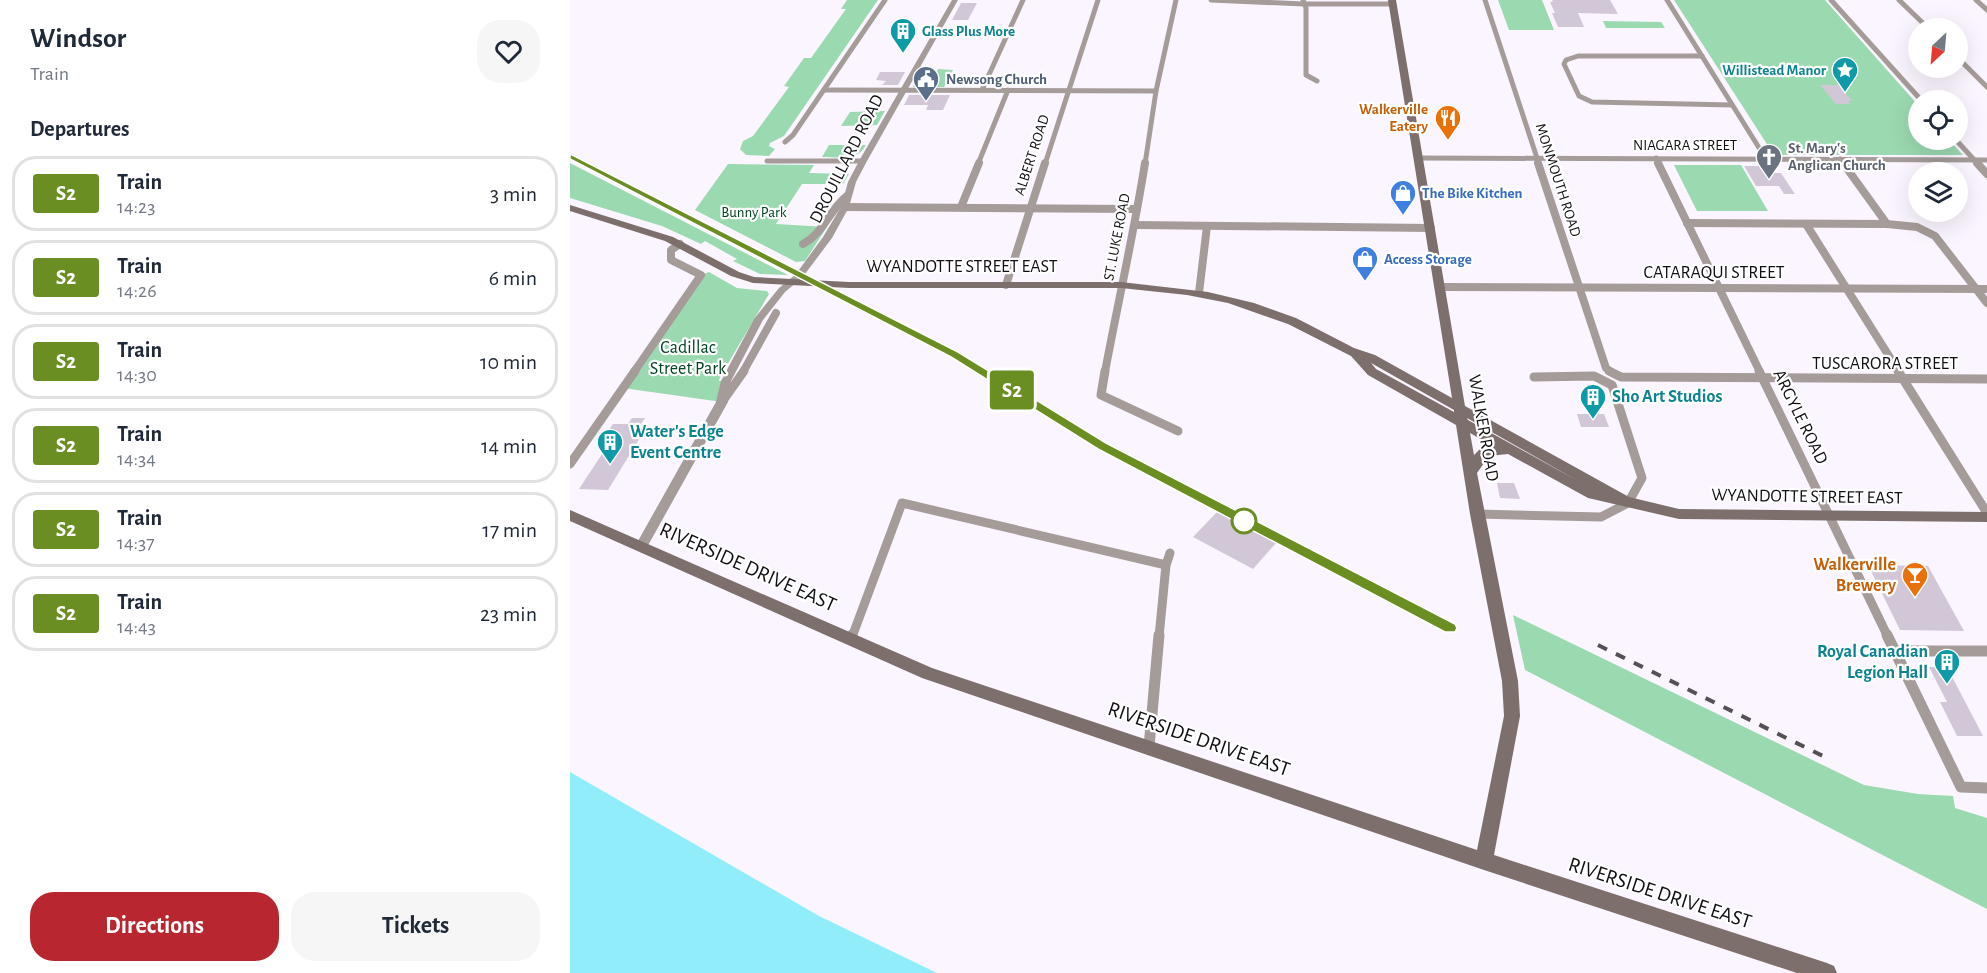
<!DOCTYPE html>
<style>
:root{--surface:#fff;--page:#f6f6f7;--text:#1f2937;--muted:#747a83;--line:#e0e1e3;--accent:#b82730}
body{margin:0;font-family:"Alegreya Sans",sans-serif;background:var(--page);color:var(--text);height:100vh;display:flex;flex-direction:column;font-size:22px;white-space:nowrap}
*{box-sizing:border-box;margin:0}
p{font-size:20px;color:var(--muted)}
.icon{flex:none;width:33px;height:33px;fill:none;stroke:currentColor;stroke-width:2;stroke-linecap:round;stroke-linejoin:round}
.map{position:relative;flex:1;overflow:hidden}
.details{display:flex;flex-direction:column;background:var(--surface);width:570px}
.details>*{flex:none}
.badge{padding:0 12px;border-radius:4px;font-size:21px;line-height:39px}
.needle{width:39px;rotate:206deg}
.tools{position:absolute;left:1338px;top:18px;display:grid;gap:12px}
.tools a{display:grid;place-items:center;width:60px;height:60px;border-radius:50%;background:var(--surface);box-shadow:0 6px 24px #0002;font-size:30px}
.map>.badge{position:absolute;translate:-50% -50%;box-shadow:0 0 0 3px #fff}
h2{padding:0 30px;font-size:22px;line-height:54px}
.round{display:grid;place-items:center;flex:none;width:63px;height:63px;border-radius:24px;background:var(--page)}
.summary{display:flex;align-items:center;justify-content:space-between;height:102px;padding:0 30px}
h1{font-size:28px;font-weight:700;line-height:45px}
.button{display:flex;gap:12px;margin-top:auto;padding:12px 30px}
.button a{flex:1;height:69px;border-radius:24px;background:var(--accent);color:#fff;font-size:24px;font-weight:700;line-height:69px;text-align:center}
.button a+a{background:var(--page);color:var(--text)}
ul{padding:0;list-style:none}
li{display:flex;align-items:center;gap:18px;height:75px;margin:0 12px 9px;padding:0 18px;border:3px solid var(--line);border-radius:24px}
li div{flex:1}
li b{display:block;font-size:22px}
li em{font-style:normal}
li .badge{min-width:66px;font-weight:700;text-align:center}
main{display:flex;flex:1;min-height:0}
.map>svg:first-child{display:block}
</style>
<main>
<section class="details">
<div class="summary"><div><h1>Windsor</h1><p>Train</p></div><a class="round"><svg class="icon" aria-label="heart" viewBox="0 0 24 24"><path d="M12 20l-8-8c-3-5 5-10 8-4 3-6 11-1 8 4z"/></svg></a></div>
<h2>Departures</h2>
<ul>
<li><span class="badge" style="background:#6b8e23;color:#fff">S2</span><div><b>Train</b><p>14:23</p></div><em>3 min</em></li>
<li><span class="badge" style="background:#6b8e23;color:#fff">S2</span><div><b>Train</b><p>14:26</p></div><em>6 min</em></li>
<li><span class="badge" style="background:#6b8e23;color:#fff">S2</span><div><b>Train</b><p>14:30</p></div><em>10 min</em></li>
<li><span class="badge" style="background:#6b8e23;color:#fff">S2</span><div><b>Train</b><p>14:34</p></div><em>14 min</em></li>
<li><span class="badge" style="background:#6b8e23;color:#fff">S2</span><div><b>Train</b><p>14:37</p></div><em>17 min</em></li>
<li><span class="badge" style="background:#6b8e23;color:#fff">S2</span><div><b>Train</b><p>14:43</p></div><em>23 min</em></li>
</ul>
<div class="button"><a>Directions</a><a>Tickets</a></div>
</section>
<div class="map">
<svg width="1417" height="973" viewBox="0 0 1417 973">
<rect width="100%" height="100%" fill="#fbf5ff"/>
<!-- green -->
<g fill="#9bd9b0">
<path d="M277,0H308L214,136L200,143L199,146L205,149L199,156L176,155L170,149L173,141L183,136L219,87L214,86L234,58H241L276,9H271Z"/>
<path d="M928,0H972L984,30H939Z"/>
<path d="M1104,0H1255L1348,105V140H1379L1393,155H1204Z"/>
<path d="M1033,21L1091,22L1095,28H1036Z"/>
<path d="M368,69L383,70L374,87H343L347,80L363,79Z"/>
<path d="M315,111L307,125L271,126L280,112Z"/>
<path d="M259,145H296C287,162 269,157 252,157Z"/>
<path d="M0,163L218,275L190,274L163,261L167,259L135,241L131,244L92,226L0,198Z"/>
<path d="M158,164L244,165L239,173L279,174L273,184H232L206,224L257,227L235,261L226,262L125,210Z"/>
<path d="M1104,165H1171L1198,211H1127Z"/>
<path d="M139,272L167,288L197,291L199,294L150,377L149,381H156L152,402L53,388L131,275Z"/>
<path d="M943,615L1294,785L1348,794L1383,796L1385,808L1417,818V909L955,670Z"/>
</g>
<!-- water -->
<path fill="#91edfa" d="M0,772L249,916L367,973H0Z"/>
<!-- building -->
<g fill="#d2c7d7">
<path d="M982,0H1040L1048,14L1008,13L1014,27H988L982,13H985L980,2H983Z"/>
<path d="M391,3H407L398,20H382Z"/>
<path d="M310,72H335L328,85H312L316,81L306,80Z"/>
<path d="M1250,85H1268L1282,101H1278L1280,104H1266Z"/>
<path d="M339,95H380L373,110H356L358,105H334Z"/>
<path d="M1174,166H1193L1197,173H1211L1225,194H1214L1209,186H1186Z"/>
<path d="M1007,414H1034L1039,427H1011Z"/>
<path d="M62,418H75L63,436H71L38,490L9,489L36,448H31L33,444H29L43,424H58Z"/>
<path d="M927,483H944L950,499L930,498Z"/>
<path d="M647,512L706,543L683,569L623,537Z"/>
<path d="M1298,565L1358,566L1394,631L1330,630Z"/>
<path d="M1359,667H1377L1413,736H1387L1370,702H1377Z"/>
</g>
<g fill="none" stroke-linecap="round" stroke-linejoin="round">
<!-- minor-far3 -->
<g stroke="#a59c99" stroke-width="5">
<path d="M641,0L734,4H823"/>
<path d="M733,0L736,8V75L747,81"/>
<path d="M915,0L969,164"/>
<path d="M1097,0L1196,159"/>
<path d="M1261,0L1351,100"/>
<path d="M1329,0L1358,28"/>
<path d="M1406,0L1417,10"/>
<path d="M1132,56H1008L996,60L994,64L1009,96L1022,102L1162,105"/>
<path d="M1388,58L1417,87"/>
<path d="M254,90L586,91"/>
<path d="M412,90L453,0"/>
<path d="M1386,140L1408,164"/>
<path d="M215,142L223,135L315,0"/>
<path d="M849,158L1417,160"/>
<path d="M1086,158L1089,164"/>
<path d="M1270,159L1274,164"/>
<path d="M197,161H293"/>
<path d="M408,164L438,90"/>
<path d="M475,164L528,0"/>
<path d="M575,164L586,91L606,0"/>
</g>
<!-- minor-far2 -->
<g stroke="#a59c99" stroke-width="8">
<path d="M968,163L1036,368L1041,372"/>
<path d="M1088,163L1190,372"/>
<path d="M1273,163L1317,224"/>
<path d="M1407,163L1417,174"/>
<path d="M275,207L567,209"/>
<path d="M391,207L409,163"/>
<path d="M1117,223L1317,224L1347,227L1365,236L1417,303"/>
<path d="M1236,224L1329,372"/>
<path d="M565,225L861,228"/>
<path d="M233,244C254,233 259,210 277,196"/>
<path d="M436,285L475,163"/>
<path d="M870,287L1417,289"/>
<path d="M629,293L637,226"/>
<path d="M64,372L131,275L101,260V250L110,244"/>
<path d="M173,372L206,313"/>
<path d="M535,372C548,302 564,233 575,163"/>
</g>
<!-- minor-far1 -->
<g stroke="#a59c99" stroke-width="9">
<path d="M535,371L531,395L608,431"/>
<path d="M1039,371L1051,377L1417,379"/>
<path d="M1189,371L1318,637"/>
<path d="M1328,371L1417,513"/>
<path d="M152,402L174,371"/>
<path d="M0,464L65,371"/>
<path d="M907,514L1031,517L1058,503L1072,478L1042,385L1024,376L964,377"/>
<path d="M282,637L332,503L596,565"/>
<path d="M589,637L596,565L600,553"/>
</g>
<!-- minor -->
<g stroke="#a59c99" stroke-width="11">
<path d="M1317,635L1391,787L1417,788"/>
<path d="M281,639L282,635"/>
<path d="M1325,651H1417"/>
<path d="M579,747L589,635"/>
</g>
<!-- tertiary -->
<path fill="#a59c99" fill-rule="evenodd" d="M382,0H388L297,161L286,182L279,207L262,238L232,278L215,292L193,320L161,381L158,402L76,549H68L66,545L68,541L146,402L151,381L184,319L209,288L226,274L253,237L271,207L278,182L289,161Z"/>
<!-- secondary -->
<path fill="#7d706c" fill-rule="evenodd" d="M818,0H826L895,406L1059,497L1109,509L1417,512V522L1109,519L1018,498L938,454L919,456L907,473L948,681L950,716L924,855L1257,963L1264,966L1267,973H1227L914,870L352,678L0,521V510L362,668L907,850L934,716L932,681L900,514L886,425L798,375L781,356L718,324L658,303L617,295L551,288H279L183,283L161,276L95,241L0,211V205L103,237L169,272L184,277L279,282H551L638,292L684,303L726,318L784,348L805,355L882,398ZM801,363L884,410V412L806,369ZM897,418L1008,481L898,420ZM900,433L921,445L910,449L904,455Z"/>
<!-- rail-far3 -->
<path stroke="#545056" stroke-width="1.5" stroke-dasharray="4.5 4.5" stroke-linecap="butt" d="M0,157L14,164"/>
<!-- rail-far2 -->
<path stroke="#545056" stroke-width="2" stroke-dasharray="6 6" stroke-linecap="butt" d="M11,163L384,354L413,372"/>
<!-- rail-far1 -->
<path stroke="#545056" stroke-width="3" stroke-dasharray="8 8" stroke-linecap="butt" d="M411,371L532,446L880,628"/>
<!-- rail -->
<path stroke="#545056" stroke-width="4" stroke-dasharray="10 10" stroke-linecap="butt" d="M1028,645L1259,759"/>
</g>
<!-- line -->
<path fill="#6b8e23" stroke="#fff" stroke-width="1.5" d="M0,154L388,352L536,443L885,624L887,628L885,632H875L528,449L381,357L0,159Z"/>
<!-- icons -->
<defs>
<g id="building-pin" transform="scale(1.35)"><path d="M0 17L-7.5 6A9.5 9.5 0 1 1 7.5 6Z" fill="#0f9aa8" stroke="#fff"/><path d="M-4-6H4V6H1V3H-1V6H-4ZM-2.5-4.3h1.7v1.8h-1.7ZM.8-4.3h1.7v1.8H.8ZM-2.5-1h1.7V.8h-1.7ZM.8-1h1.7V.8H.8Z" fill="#fff"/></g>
<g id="sight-pin" transform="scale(1.35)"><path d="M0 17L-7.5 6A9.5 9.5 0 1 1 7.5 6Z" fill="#0f9aa8" stroke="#fff"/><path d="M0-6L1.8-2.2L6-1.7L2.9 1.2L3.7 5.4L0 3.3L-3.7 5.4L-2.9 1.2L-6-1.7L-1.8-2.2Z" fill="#fff"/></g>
<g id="civic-pin" transform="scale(1.35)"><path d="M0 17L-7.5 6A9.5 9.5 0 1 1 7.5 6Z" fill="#5c6f8a" stroke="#fff"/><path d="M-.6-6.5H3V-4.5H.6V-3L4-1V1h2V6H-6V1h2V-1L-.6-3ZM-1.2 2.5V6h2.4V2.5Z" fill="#fff"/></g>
<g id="restaurant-pin" transform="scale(1.35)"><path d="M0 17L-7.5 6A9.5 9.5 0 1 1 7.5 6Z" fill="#e8710a" stroke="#fff"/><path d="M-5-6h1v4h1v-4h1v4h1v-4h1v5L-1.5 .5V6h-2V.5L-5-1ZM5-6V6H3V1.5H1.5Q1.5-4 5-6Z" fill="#fff"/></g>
<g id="church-pin" transform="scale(1.35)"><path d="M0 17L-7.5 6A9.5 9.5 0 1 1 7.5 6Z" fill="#6b7280" stroke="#fff"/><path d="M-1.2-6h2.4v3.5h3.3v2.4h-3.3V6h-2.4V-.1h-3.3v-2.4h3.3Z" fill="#fff"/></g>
<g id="shop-pin" transform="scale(1.35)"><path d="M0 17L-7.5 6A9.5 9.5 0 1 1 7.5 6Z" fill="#3f7fe0" stroke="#fff"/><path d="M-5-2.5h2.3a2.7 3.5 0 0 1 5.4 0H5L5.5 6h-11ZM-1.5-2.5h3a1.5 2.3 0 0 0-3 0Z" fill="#fff"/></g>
<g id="bar-pin" transform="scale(1.35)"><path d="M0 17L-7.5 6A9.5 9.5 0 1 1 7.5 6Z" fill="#e8710a" stroke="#fff"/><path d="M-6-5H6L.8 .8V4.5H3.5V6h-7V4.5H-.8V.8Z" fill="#fff"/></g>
</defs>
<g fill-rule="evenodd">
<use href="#building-pin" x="333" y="31"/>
<use href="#sight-pin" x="1275" y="70"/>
<use href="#civic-pin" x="356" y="79"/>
<use href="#restaurant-pin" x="878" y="118"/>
<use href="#church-pin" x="1199" y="157"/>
<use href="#shop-pin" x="833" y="193"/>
<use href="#shop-pin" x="795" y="259"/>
<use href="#building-pin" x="1023" y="397"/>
<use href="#building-pin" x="40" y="442"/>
<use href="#bar-pin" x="1345" y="575"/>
<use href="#building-pin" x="1377" y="662"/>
</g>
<!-- markers -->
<circle fill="#fff" stroke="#6b8e23" stroke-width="3" cx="674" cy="521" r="12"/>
<g text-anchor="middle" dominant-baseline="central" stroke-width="4.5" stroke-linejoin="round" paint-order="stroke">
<!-- far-culture labels -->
<g font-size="15" font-weight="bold" fill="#0d838f" stroke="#fff" text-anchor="start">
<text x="352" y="31">Glass Plus More</text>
<text x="1256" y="70" text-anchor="end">Willistead Manor</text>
</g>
<!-- far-service labels -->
<g font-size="15" font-weight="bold" fill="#4e5e75" stroke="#fff" text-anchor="start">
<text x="376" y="79">Newsong Church</text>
</g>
<!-- far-food labels -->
<g font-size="15" font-weight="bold" fill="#c56008" stroke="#fff" text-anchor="end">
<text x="858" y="109">Walkerville<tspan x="858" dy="17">Eatery</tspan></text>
</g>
<!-- far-street labels -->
<g font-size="15" fill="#120f14" stroke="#fff">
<text x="1115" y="145">NIAGARA STREET</text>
<text transform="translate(462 155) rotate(-72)">ALBERT ROAD</text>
<text transform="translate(988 180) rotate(72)">MONMOUTH ROAD</text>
<text transform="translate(547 237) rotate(-79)">ST. LUKE ROAD</text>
</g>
<!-- far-worship labels -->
<g font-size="15" font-weight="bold" fill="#5b616d" stroke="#fff" text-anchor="start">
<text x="1218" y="148">St. Mary's<tspan x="1218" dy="17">Anglican Church</tspan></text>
</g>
<!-- far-shop labels -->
<g font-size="15" font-weight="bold" fill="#366cbe" stroke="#fff" text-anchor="start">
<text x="852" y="193">The Bike Kitchen</text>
<text x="814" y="259">Access Storage</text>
</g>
<!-- far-park labels -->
<g font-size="15" fill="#004423" stroke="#fff">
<text x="184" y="212">Bunny Park</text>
</g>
<!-- street labels -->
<g font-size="18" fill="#120f14" stroke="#fff">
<text transform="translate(277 159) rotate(-63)">DROUILLARD ROAD</text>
<text x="392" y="267">WYANDOTTE STREET EAST</text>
<text x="1144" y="273">CATARAQUI STREET</text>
<text x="1315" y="364">TUSCARORA STREET</text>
<text transform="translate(1230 417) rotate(64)">ARGYLE ROAD</text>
<text transform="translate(913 428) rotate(80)">WALKER ROAD</text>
<text transform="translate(1237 497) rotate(1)">WYANDOTTE STREET EAST</text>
</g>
<!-- park labels -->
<g font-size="18" fill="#004423" stroke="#fff">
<text x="118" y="348">Cadillac<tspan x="118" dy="21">Street Park</tspan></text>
</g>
<!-- culture labels -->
<g font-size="18" font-weight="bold" fill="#0d838f" stroke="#fff" text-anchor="start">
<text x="1042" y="397">Sho Art Studios</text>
<text x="60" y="432">Water's Edge<tspan x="60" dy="21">Event Centre</tspan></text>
<text x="1358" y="652" text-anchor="end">Royal Canadian<tspan x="1358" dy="21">Legion Hall</tspan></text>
</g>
<!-- food labels -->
<g font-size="18" font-weight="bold" fill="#c56008" stroke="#fff" text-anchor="end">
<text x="1326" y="565">Walkerville<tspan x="1326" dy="21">Brewery</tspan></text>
</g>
<!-- near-street labels -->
<g font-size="21" fill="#120f14" stroke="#fff">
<text transform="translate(178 567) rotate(24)">RIVERSIDE DRIVE EAST</text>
<text transform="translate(629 739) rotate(19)">RIVERSIDE DRIVE EAST</text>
<text transform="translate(1090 893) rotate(18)">RIVERSIDE DRIVE EAST</text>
</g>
</g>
</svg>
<div class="tools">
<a><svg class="needle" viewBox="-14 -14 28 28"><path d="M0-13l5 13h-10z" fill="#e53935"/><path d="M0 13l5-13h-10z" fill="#747a83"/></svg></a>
<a><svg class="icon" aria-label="locate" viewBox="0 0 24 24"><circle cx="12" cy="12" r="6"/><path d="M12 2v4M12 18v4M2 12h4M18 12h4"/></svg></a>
<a><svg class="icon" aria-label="layers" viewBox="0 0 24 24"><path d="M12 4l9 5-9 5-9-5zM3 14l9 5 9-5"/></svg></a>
</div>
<b class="badge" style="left:442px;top:390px;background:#6b8e23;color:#fff">S2</b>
</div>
</main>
